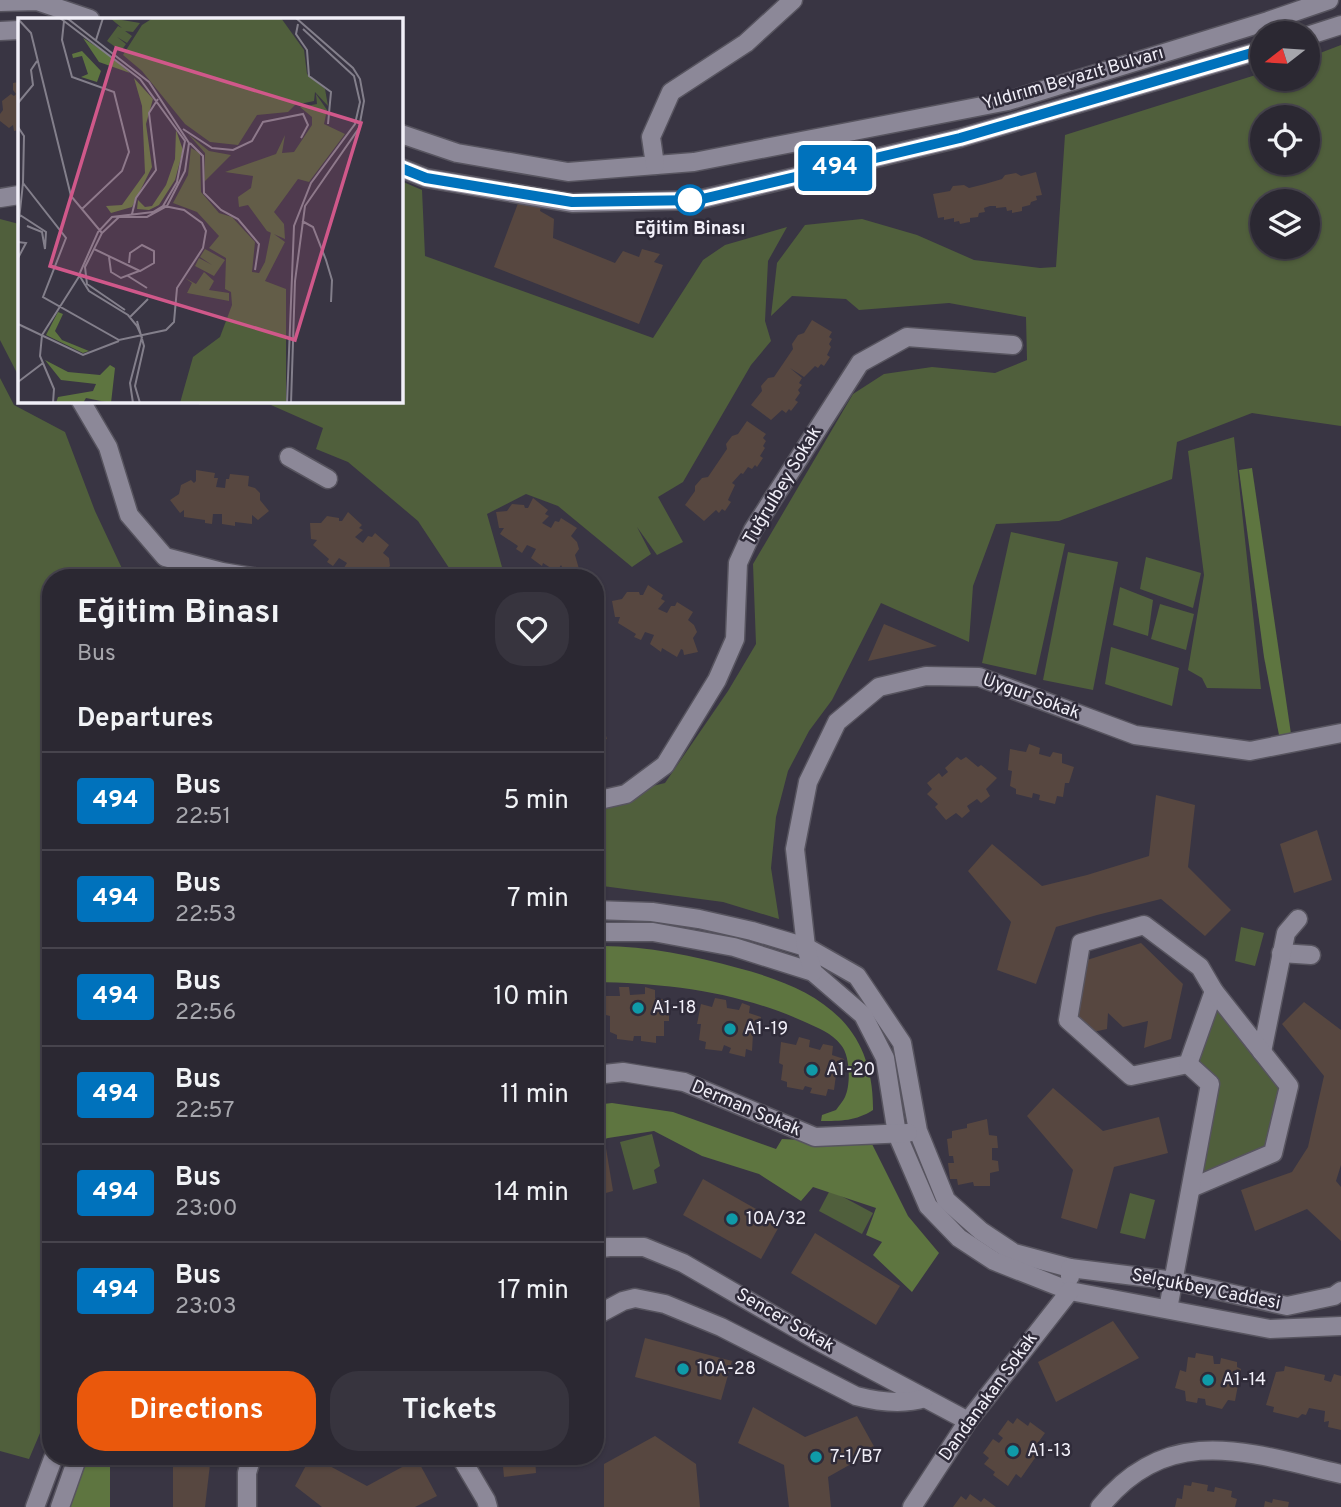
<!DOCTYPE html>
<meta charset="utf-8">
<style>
:root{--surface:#2b2832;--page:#37343e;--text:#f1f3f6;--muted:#a6a6ac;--line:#47444d;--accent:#ea580c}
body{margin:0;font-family:Overpass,sans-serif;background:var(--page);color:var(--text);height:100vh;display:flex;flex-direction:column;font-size:26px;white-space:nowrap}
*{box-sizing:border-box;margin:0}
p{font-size:23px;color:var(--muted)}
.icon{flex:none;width:38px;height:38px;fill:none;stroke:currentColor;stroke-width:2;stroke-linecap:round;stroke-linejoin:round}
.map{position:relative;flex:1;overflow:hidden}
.side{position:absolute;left:42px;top:569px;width:562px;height:896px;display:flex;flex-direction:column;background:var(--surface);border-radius:28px;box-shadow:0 2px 5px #0004,0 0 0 2px var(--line)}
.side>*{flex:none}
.badge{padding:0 14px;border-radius:5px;font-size:24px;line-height:46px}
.needle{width:46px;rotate:253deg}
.tools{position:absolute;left:1250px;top:21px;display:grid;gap:14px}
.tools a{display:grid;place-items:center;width:70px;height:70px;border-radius:50%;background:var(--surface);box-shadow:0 2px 5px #0004,0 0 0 2px var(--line);font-size:35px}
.map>.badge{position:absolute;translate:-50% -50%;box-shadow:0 0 0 4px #fff}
h2{padding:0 35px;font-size:26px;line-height:63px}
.round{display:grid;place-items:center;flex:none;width:74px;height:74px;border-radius:28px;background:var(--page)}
.summary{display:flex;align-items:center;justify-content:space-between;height:119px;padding:0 35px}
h1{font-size:33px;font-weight:700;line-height:52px}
.primary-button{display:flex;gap:14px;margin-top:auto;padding:14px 35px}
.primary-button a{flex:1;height:80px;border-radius:28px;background:var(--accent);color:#fff;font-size:28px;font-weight:700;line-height:80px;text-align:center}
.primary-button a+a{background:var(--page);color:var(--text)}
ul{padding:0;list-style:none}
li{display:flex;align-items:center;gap:21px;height:98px;padding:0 35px;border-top:2px solid var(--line)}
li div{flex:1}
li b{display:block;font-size:26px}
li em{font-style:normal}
li .badge{min-width:77px;font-weight:700;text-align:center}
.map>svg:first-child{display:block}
</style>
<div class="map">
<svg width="1341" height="1507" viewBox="0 0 1341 1507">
<rect width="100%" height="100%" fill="#393543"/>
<!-- green -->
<g fill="#505f3c" fill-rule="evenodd">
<path d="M1341,45V426L1252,413L1177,442L1172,479L1059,521L996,524L973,586L969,642L881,603L832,700L809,731L788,771L776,817L771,868L779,919L723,902L595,885V800L665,783L728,691L756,644L753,564L853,394L884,374L932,367L995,373L1027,360L1026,317L949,303L859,310L846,299L792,296L771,316L777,263L805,225L862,219L917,235L974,260L1040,268L1056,267L1065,135L1262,73V79H1307V58ZM1262,117H1307V163H1262ZM1262,201H1307V247H1262Z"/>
<path d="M401,181L422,190L425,256L653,338L703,260L725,245L787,227L768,261L765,321L771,341L751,365L683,482L658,497L683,542L657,555L637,527L651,554L632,567L558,506L526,494L487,514L502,567L500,577H455L418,521L348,462L316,449L323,428L271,405H199V401H401Z"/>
<path d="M0,219L19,224V369L17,373L0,340Z"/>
<path d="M0,378L14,405L65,432L95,511L126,577L51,578V1407L29,1459L0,1451Z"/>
<path d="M1234,437L1261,689L1207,688L1202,678L1188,670L1204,575L1188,451Z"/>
<path d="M1011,532L1065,544L1036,675L982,663Z"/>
<path d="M1068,552L1118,562L1093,690L1043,680Z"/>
<path d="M1146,557L1201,573L1193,608L1140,589Z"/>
<path d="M1120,587L1153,600L1148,636L1113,625Z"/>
<path d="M1160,604L1194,614L1186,650L1151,639Z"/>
<path d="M1111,647L1179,668L1172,706L1105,684Z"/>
<path d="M1241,927L1264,933L1255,966L1235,961Z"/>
<path d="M1214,991L1289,1086L1273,1153L1191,1188L1210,1084L1188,1064Z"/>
<path d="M652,1134L660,1166L654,1170L657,1183L633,1190L620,1142Z"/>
<path d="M830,1190L873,1213L862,1234L819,1211Z"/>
<path d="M1130,1193L1155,1200L1145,1239L1120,1233Z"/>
</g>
<!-- forest -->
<g fill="#5e7540">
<path d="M1252,468L1291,734L1279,735L1264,657L1239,470Z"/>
<path d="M595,946C643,945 692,955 738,968C815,988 874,1021 873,1110C856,1121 841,1121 821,1121L822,1115L836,1110C839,1106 843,1101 845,1097C851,1084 850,1055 841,1045C832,1033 818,1028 805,1022C739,992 667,983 595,982Z"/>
<path d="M612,1103L673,1112L776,1149L782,1139L872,1144L908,1216L939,1253L912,1292L873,1255L882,1242L866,1235L876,1208L813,1187L801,1201L759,1174L702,1156L654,1131L608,1138L595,1142V1105Z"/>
<path d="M88,1456H110V1507H69Z"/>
</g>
<!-- building -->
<g fill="#574740">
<path d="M19,82V130L14,131L13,125L9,128L0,121V114L3,110L2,101L11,94L14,96L16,94L13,90V83Z"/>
<path d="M1036,172L1042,195L1036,196L1037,200L1031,202L1030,205L1022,207V211L1012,213V210L1007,211L1006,207L996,208V206H990L984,208L985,212L979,213L978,217L970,218V222L960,224L959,221L954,222V218L944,220V217L938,218L933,194L950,191L953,186L964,185L969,188L985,184L1002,179L1005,175L1016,173L1021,176Z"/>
<path d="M520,198L541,205L540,211L554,219L553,238L615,263L623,251L639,257L642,249L660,254L654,262L663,265L639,324L494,267Z"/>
<path d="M812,320L832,332L829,337L832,339L829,344L831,347L827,355L830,357L824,366L821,364L818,368L815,366L804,377L790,368L802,378L799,383L802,385L798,390L800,393L795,400L798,402L791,411L789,409L786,413L782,410L771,420L751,405L762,391L761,386L768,378L774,377L793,349L792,344L798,335L804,333Z"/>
<path d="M747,421L766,434L763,438L766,441L763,446L765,448L760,456L763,458L757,467L755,465L752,469L748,467L743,474L741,473L732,483L735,485L728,500L731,502L725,511L722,509L719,513L716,510L704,521L685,505L695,491V486L702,478L708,477L727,449L726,444L732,436L738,434Z"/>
<path d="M196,470L215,473L214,478H218L216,487L225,488L226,479H229L230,474L249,476L248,486L255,488L260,493V500L269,511L258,520L252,515V524L235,522V526L222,524V514H213L212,524L205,523V520L184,517V510L180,513L170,500L179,494L181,485L191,480L194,483L196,481Z"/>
<path d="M533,498L548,510L545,514L549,516L542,523L551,528L555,521L559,522L561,518L577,528L571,536L577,542L579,549L575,555L579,569L564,571L561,565L557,572L543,563L542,566L531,558L536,549L527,545L522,553L516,549L518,546L500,534L504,528H499L496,512L507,511L512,504L524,505L525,508H528Z"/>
<path d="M348,512L362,525L359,528L363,530L355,537L363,543L368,536L372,537L375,533L389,545L383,553L389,558L390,566L386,571L387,578H349L342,571L347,563L339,558L333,566L327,562L329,559L313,545L317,540L311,539L310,523H321L327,516L339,518V521H342Z"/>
<path d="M648,585L663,595L661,599L665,601L658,609L667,613L671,606H675L677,602L693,612L688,620L694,625L697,632L693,638L698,652L684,655L683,650L681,649L677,657L662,648L661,652L650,644L654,635L645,632L641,640L634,637L636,634L618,623L620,617H615L612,601L622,599L627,592H639L640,595H643Z"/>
<path d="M884,624L937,646L868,661Z"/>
<path d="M595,695L603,699L598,708L603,712L606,720L603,726L607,739L595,742Z"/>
<path d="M1029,744L1040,748L1039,754L1050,757L1053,752L1062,754V763L1074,767L1069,783H1065L1063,797L1057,796L1055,804L1039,800L1040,795L1033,793L1032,798L1016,794V789L1010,786L1012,771L1008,770L1010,749L1026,752Z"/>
<path d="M957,757L961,760L966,757L978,767L981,765L997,778L986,789L990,796L981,803L977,799L967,806L970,811L962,818L956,813L946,820L935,807L938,804L927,794L932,789L927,783L939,773L942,777L948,772L945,768Z"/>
<path d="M1156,795L1195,805L1188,867L1231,910L1205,936L1161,899L1097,915L1056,927L1036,984L997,970L1011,922L968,871L992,844L1042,886L1087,875L1149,856Z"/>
<path d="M1317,830L1332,880L1294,893L1280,844Z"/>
<path d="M1141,943L1183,984L1171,1039L1144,1048L1148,1021L1123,1027L1108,1013L1107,1029L1093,1032L1074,1013L1087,960Z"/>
<path d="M619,987H629L630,995L645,994V987L655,990V998L669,1000V1021H664V1036H656V1043L641,1041V1036H634L633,1041L617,1039V1035L610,1032V1016L606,1015V996H620Z"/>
<path d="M715,998L726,1000L727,1008L739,1010L742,1003L750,1006L749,1013L761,1017L758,1035L753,1034L752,1051L746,1049L745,1057L729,1053L731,1048L724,1045L722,1051L705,1049L706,1042L699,1040L701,1024H697L701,1004L712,1007Z"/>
<path d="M1304,1002L1341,1030V1165L1336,1181L1341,1187V1241L1307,1209L1255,1231L1241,1190L1292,1172L1308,1147L1324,1076L1282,1024Z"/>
<path d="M799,1037L810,1040L809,1047L820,1050L823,1044L833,1046L832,1055L844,1059L840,1075H836L834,1090L828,1089L826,1096L810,1093L812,1088L805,1086L803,1090L787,1087V1082L781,1080L783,1065L779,1063L781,1042L796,1045Z"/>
<path d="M1053,1088L1103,1131L1159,1117L1168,1153L1114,1167L1097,1229L1061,1218L1073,1170L1027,1116Z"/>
<path d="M987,1119L989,1135L997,1136L998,1148H992V1160L998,1161L999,1171L990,1173V1186H974L973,1182L958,1185L957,1179H950L948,1163H954L953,1156H949L947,1139L952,1138V1131L967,1128V1124Z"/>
<path d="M605,1142L613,1191L595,1196V1146Z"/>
<path d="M703,1179L781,1223L761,1259L683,1215Z"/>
<path d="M815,1233L900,1286L876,1325L791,1273Z"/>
<path d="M1113,1321L1139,1358L1056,1402L1038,1362Z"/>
<path d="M645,1338L732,1361L721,1400L635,1377Z"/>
<path d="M1196,1353L1213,1356L1214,1364H1220L1221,1358L1237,1362V1367L1241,1369L1235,1401L1228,1400L1222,1409L1206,1405L1205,1399L1198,1398L1197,1403L1186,1401L1185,1391L1175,1388L1180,1370L1186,1372L1188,1357L1195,1358Z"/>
<path d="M1285,1366L1325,1375L1324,1380L1331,1382L1334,1374L1341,1376V1430L1328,1427L1329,1421L1324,1422L1325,1411L1309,1408L1306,1415L1302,1414L1298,1418L1273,1412L1274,1407L1266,1405L1276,1372L1284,1371Z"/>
<path d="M753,1407L805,1437L857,1416L876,1450L828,1477L831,1507H789L784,1465L738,1443Z"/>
<path d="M1017,1418L1028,1426L1030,1422L1045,1433L1037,1444L1042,1448L1021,1478L1016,1474L1008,1486L993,1475L995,1472L984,1464L989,1458L983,1453L993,1439L999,1443L1003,1438L998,1434L1008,1420L1013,1424Z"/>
<path d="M655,1436L696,1464L700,1507H604V1464Z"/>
<path d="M173,1456H211L205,1507H173Z"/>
<path d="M311,1456L367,1486L417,1459L437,1496L415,1507H322L295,1486Z"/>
<path d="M502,1456H535L536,1473L504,1477Z"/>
<path d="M1192,1482L1208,1485L1207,1491L1214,1492L1215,1487L1232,1491L1231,1497L1237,1499L1235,1507H1175L1177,1498L1182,1499L1184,1485L1191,1486Z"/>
<path d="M970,1494L981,1502L984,1498L996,1507H953L961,1496L966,1500Z"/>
<path d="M1273,1499L1289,1502L1288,1507H1264L1265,1501L1272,1503Z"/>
</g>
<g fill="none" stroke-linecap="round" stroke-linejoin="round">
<!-- minor casing -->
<g stroke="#57545f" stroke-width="21">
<g id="minor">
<path d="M0,2L37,1L90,19"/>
<path d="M0,31L19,30"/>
<path d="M1307,36L1341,25"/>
<path d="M401,134L457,153L568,172L694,162L1008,101L1268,21L1329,0"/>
<path d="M655,165L651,137L671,92L746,43L793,0"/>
<path d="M401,168L426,178L572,203L698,200L960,138L1262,50"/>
<path d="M0,198L19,195"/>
<path d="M81,401L108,447L129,515L165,557L222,572L259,578"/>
<path d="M289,457L328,479"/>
<path d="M595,801L626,794L665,765L717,680L735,639L738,563L753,530L860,363L907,337L1013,345"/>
<path d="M595,910L652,912L699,919L752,931L806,947L857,976L902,1043L918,1131L946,1200L981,1231L1014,1253L1070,1268"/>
<path d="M1144,925L1200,967L1214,991L1188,1064L1131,1076L1068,1020L1081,943Z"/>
<path d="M595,932H653L734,947L813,972L863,1015L885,1058L897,1134L928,1206L959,1238L994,1261L1070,1291L1270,1329L1341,1326"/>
<path d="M1281,953L1311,955"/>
<path d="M813,972L806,947L795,849L808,782L837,722L879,687L926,676L979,677L1135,735L1250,751L1341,733"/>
<path d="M1262,1052L1286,933L1298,919"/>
<path d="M595,1075L623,1072L684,1082L815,1137L908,1133"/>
<path d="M1191,1188L1273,1153L1289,1086L1214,991"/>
<path d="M595,1249L609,1247H644L683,1263L816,1340L968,1421"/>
<path d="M1070,1277V1268L1175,1281L1287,1306L1334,1296L1341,1291"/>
<path d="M1168,1309L1210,1084L1188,1064"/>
<path d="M595,1316L623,1301L635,1298L665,1304L721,1327L856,1396C879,1402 903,1405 925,1398"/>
<path d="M460,1456L486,1500L488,1507"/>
<path d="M35,1507L54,1456"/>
<path d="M60,1507L78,1456"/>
<path d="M247,1507V1473L252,1456"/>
<path d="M912,1507L968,1421L1070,1291"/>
<path d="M1100,1507C1169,1421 1250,1453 1341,1474"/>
</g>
</g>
<!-- minor -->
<use href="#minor" stroke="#8c8898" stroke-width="18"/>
</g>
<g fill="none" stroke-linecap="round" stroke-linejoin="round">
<!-- line casing -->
<g stroke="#fff" stroke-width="16">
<path id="line" d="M401,168L426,178L572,202L698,200L960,138L1262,50"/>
</g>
<!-- line -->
<use href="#line" stroke="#0072bc" stroke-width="10"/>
</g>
<!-- markers -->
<circle fill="#fff" stroke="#0072bc" stroke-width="3.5" cx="690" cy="200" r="14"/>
<g fill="#0f9aa8" stroke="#2f2b39" stroke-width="2.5">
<circle cx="638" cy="1008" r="7"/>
<circle cx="730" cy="1029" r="7"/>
<circle cx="812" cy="1070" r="7"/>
<circle cx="732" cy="1219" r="7"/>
<circle cx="683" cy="1369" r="7"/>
<circle cx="1208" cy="1380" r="7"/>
<circle cx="1013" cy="1451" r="7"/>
<circle cx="816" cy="1457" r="7"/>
</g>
<g text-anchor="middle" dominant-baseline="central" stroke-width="5" stroke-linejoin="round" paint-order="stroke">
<!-- street labels -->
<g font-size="18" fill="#f1eff8" stroke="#2f2b39">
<text transform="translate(1073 79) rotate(-16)">Yıldırım Beyazıt Bulvarı</text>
<text transform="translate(783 486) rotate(-59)">Tuğrulbey Sokak</text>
<text transform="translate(1031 697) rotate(20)">Uygur Sokak</text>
<text transform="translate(746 1109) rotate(23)">Derman Sokak</text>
<text transform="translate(1206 1290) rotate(11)">Selçukbey Caddesi</text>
<text transform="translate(785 1321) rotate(30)">Sencer Sokak</text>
<text transform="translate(989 1397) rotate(-54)">Dandanakan Sokak</text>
</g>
<!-- stop labels -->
<g font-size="18" font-weight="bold" fill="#f1eff8" stroke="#2f2b39">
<text x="690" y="229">Eğitim Binası</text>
</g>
<!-- poi labels -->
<g font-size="18" fill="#f1eff8" stroke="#2f2b39" text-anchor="start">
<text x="652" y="1008">A1-18</text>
<text x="744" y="1029">A1-19</text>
<text x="826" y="1070">A1-20</text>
<text x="746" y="1219">10A/32</text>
<text x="697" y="1369">10A-28</text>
<text x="1222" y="1380">A1-14</text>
<text x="1027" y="1451">A1-13</text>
<text x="830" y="1457">7-1/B7</text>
</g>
</g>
<!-- overview -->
<g transform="translate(18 18)">
<rect width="385" height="385" fill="#393543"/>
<path d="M92,0L122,5L115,14L107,13L114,18L109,25L99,19L108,26L103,33L89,23L100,8L104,10ZM135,0H263L286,32L289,56L307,71L310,88L297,74L296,83L277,87L270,94L239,97L220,127L192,124L167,106L124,53L105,37L124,7ZM298,76L309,92L306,106L327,116L291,164L280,161L256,194L266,206L267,221L249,213L230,187L221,189L220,179L233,170L235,158L207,154L258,136L267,117L264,135L276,134L294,107V99L282,89L299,86ZM170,116L191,133L213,137L186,164L187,135ZM173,130L182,135L183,174L201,195L214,199L237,224L234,254L241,255L247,244L253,214L267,224L247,263L268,271V385H162L175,339L202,319L214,287L213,274L207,271L208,240L191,230L201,218L179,194L155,185L170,157ZM187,231L207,242L196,258L177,248L181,240L194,247L182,239ZM186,254L196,263L191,272L211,275V283L169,275L174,265L167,260L178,266Z" fill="#505f3c"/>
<path d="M65,20L88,35L112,55L81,44ZM64,33L83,53L79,64L63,59L70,56L64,38L55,40L54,36ZM116,60L135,81L128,106L134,149L114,189L93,195L88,188L104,187L127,155L124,88ZM158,112L165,132L157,162L141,187L131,192L119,191L120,182L127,189L134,188L148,167L157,141ZM40,294L45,296L37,313L44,322L71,333L65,335L28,317ZM27,342L50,354L82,357L92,347L97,350L93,385L68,380L65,385H38L40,379L75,373L78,366L43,362Z" fill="#5e7540"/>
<path fill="none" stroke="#837f8b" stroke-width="2" d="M42,0L122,61L167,123L159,164L145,188L135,194L94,199L80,214L61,257L71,273L110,297L119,308L124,319L112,365L115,385M49,0L131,64L171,125L167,153L149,188L129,199H101L84,215M0,1L13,15L53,178L84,215L67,249L69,266L107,292M46,3L44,22L54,59L96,74L111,134L104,153L64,191M280,6L278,16L289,32L291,58L313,74L310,106M78,22L85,0M0,85L15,67L13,52L19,43M0,109L6,118L5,165L48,220L25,279L101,322L148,312L156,304L159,270L185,230L188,213L184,205L166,192L146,188M165,111L194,130L215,132L234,123L245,104L285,96L290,107L283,120M172,125L185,138L186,175L203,192L220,201L241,226L237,252M114,196L118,180L138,152L131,95L140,81M2,197L28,214L27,231L24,214L9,208M284,203L295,209L308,242L314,262L313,284M0,211L5,165M0,224L8,225L0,240M76,231L122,253L136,245V233L124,227L112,235L111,245M91,239L93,254L103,260L121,253M110,258L129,270M112,299L130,281M119,303L126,328L117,368L122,385M0,306L65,337L101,323M0,364L25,345M35,385L36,371L22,338L24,317L62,257M269,385L276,208L293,165L337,106L342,84L336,58L285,11M273,385L277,263L287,188L341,110L346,83L342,61L335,50L278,0"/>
<path fill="#d0588a" fill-opacity="0.15" stroke="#d0588a" stroke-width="3.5" d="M98,30L343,105L277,322L32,248Z"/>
<rect width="385" height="385" fill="none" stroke="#f1eff8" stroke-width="3.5"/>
</g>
</svg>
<div class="tools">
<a><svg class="needle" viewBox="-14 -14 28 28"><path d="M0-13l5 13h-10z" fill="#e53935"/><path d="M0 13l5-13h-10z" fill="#a6a6ac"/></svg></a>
<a><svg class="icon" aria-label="locate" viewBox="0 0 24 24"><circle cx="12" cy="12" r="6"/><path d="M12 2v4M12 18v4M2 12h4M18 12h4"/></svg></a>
<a><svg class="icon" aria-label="layers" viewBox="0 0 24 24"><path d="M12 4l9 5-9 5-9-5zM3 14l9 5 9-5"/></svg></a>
</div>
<b class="badge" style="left:835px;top:168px;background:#0072bc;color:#fff">494</b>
<section class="side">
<div class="summary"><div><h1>Eğitim Binası</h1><p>Bus</p></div><a class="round"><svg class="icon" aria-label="heart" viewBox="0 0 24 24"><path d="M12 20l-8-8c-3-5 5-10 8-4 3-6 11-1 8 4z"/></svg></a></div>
<h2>Departures</h2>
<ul>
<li><span class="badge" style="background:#0072bc;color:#fff">494</span><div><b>Bus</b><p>22:51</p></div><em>5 min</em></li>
<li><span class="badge" style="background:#0072bc;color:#fff">494</span><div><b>Bus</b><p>22:53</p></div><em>7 min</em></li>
<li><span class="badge" style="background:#0072bc;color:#fff">494</span><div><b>Bus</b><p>22:56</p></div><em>10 min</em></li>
<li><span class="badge" style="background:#0072bc;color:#fff">494</span><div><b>Bus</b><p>22:57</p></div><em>11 min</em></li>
<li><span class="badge" style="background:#0072bc;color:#fff">494</span><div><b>Bus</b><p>23:00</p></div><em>14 min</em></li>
<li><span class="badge" style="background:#0072bc;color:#fff">494</span><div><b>Bus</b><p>23:03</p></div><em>17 min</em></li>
</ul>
<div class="primary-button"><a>Directions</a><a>Tickets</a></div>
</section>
</div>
